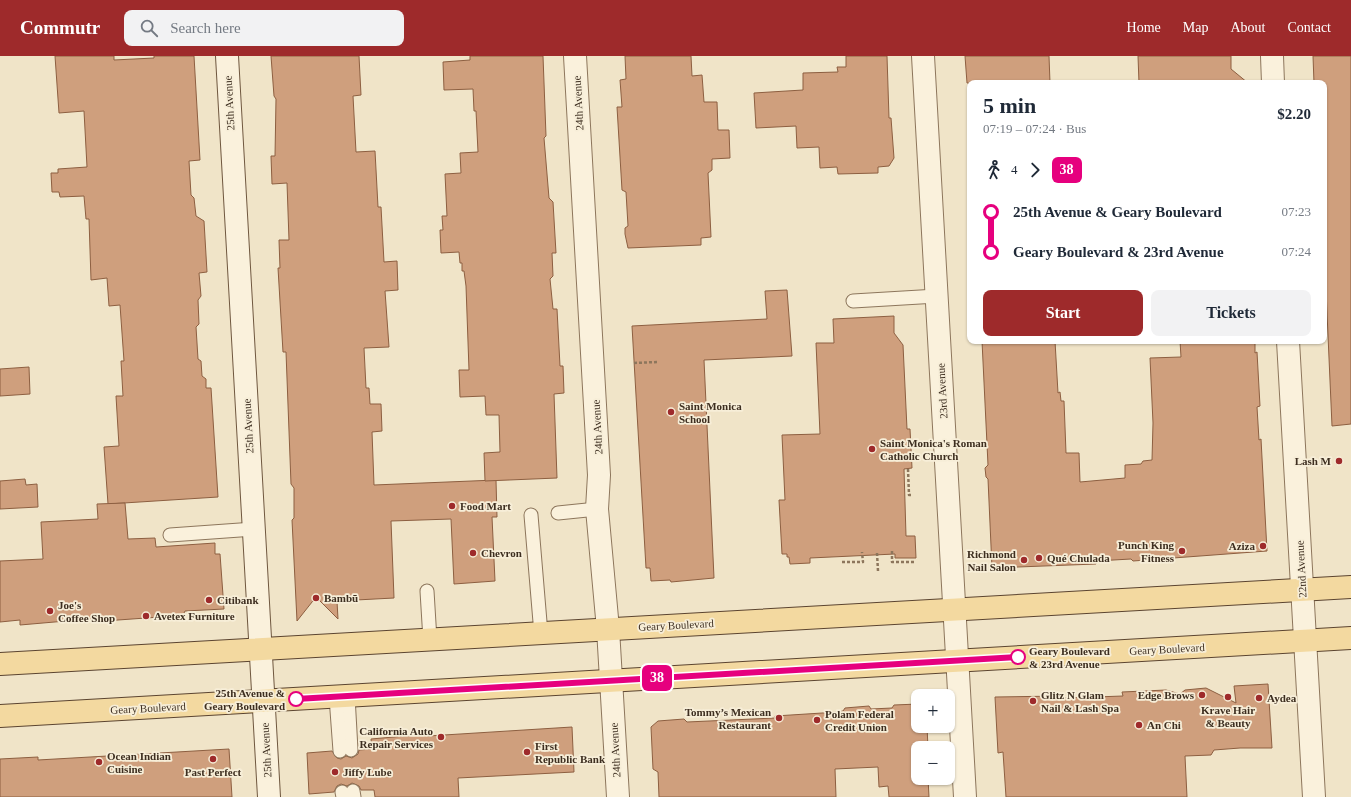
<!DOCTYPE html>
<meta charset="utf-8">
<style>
:root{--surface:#fff;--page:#f2f2f3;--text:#1f2937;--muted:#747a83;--accent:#9e2a2b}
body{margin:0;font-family:"Times New Roman",serif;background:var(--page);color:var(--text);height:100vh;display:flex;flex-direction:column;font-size:15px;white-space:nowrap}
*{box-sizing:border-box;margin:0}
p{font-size:13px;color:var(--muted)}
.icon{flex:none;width:22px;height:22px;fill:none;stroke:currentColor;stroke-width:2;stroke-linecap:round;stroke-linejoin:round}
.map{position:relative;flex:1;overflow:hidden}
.details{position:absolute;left:967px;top:24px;width:360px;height:264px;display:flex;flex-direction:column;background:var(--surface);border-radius:8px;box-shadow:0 1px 3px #0004}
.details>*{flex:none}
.badge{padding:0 8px;border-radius:6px;font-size:14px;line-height:26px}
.buttons{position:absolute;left:911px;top:633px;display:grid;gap:8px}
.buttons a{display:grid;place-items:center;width:44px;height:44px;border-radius:8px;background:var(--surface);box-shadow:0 1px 3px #0004;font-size:20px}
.map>.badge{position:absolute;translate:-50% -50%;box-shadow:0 0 0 2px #fff}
.legs{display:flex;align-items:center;gap:6px;height:44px;padding:0 16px;font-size:13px}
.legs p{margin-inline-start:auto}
.head{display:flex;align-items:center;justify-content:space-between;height:68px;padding:0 16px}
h1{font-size:22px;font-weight:800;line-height:30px}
.button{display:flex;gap:8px;margin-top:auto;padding:8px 16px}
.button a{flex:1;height:46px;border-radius:8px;background:var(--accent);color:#fff;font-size:16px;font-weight:800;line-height:46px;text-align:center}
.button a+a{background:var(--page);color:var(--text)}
ul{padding:0 16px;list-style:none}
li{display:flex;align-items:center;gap:14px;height:40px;font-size:15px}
li i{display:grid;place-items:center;width:6px;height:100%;margin:0 5px;background:currentColor}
li i::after{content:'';width:10px;height:10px;margin:-5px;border:3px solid;border-radius:50%;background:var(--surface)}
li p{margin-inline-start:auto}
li:first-child i{background:linear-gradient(#0000 50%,currentColor 0)}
li:last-child i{background:linear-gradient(currentColor 50%,#0000 0)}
header{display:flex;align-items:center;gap:24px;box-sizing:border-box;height:56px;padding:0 20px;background:var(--accent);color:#fff}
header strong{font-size:19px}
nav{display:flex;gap:22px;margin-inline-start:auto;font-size:14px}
.search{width:280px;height:36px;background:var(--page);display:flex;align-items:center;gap:10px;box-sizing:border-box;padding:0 14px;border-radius:8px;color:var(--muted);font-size:15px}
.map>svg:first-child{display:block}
</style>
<header>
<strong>Commutr</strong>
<div class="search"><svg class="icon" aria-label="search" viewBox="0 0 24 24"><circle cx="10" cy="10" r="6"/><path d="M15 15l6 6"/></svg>Search here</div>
<nav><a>Home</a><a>Map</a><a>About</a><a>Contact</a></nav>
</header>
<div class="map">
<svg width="1351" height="741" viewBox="0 0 1351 741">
<rect width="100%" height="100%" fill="#f0e4c8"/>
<!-- building -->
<g fill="#cf9f7d" stroke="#8d5f41">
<path d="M55,0H114V4L154,2V0H194L200,104L189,105L191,139L194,142L196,160L204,165L207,216L199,217L201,240L198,244L199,268L196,271L198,303L201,305L202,320L206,323V332H211L218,441L108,448L104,391L119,390L116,340H123L121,305H124L120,249L109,250L107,222L91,224L89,163H86L84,140L60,141L59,136H52L51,117H58V113L87,111L84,55L59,57Z"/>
<path d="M271,0H359L361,39L353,40L356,96L375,95L378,151H381L384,206L397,205L398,234L385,235L389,291L364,292L366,332H369L370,348H381L382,375L372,376L374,429L496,424L497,461H492L495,525L454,528L451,463L391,465L394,542L337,545L338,563L316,541L297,565L292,464L294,462V432L291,428L286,296H283L278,212H280L279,184H289L287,127L272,128L271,100H275L276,43L274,40Z"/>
<path d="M470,0H543L546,80L544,82L549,142L553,146L556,197H552L553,220L550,223L553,253H557L560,310H563L564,337L554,338L557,422L485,425L484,397L500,396L499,359H486L485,340L460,341L459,314H469L466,230L464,215H462V207H460L459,196L441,197L440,174H443L442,160H447L445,118L461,117L460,97L478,96L476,55H474L473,33L444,34L443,6L470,4Z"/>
<path d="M625,0H691L692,20L702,19L704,46H717L718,74H729L730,102L712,103V114L708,117L711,181L701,182V189L628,192L625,178V172L628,170L626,136L622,134L617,51H622L620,24L626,23Z"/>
<path d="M846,0H887L889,62H891L894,102L889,110L878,111V117L838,118L837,111L820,112L819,91L797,92L796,70L756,72L754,37L803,34V17L838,16L837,11H846Z"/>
<path d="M965,0H1049L1050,27H967Z"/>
<path d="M1138,0H1231V13L1248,27H1139Z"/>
<path d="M1313,0H1351V368L1332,370L1326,234L1324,233V27H1314Z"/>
<path d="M787,234L792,300L704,304L714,522L671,526L670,524L651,525L650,512H646L632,270L767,263L765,235Z"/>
<path d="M894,260V277L903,289L907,373H910L912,412L904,413L906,480H915L916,502H895V498L810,502V507L790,508L789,501H787V498H782L779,444H785L782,379L820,378L816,287H834L833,263Z"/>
<path d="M982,285H1055L1058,337L1060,336L1061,345H1064L1066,397H1079L1080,426L1125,422V409L1141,408L1143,405L1152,404L1153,367L1150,302L1181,301L1180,285H1255V297L1257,296L1260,350L1257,351L1259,384L1261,383L1267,495L1133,505L1131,503L1096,505V508L992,512L988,423L986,421L985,412L988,409Z"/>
<path d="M29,311L30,338L0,340V313Z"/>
<path d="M25,423L26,429L37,428L38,451L0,453V425Z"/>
<path d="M125,447L128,483L155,482L156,491L215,487V498H220L224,553L185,555L183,559L160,561L104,565L89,563L20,569V564L0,566V505L43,503L41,466L98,463L97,448Z"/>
<path d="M1268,628L1272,692H1240L1214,694L1211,699L1185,700L1187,741H1006L1003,696L998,697L995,641L1062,640L1066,642L1123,640L1122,636L1166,634L1180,638L1185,634L1206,632L1236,647L1234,630Z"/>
<path d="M918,648V670H927L928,692H918V722H928L929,741H889L888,730L879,731L878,711L835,713L836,741H659L658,716L653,713L651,671L658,665L684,663L687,666L775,662V660L838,656L843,655L845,652L869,650L871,653L892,652L894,649Z"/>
<path d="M572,671L574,716L458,722L459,741H375L374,734H361L359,730L352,727L347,730L341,728L337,730L334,736L309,738L307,697L332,695L337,702L341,703L346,700L352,702L358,698L359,694L372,693L371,683L428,678V680Z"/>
<path d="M229,693L232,741H0V703L38,701V704Z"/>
</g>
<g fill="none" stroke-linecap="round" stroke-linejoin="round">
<!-- service casing -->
<g stroke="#8d765c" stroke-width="15">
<g id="service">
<path d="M853,245L937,240"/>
<path d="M558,457L597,453"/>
<path d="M531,459L541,578"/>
<path d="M170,479L254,473"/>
<path d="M427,535L430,584"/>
<path d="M348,640L351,694"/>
<path d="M336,641L340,695"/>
<path d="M353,735L354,741"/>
<path d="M342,736L343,741"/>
</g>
</g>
<!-- minor casing -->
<g stroke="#8d765c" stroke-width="24">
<g id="minor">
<path d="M575,0L599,419L597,453L608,573L618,741"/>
<path d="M923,0L965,741"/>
<path d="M1272,0L1273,27"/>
<path d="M1288,285L1314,741"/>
</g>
</g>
<!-- secondary casing -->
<g stroke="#6f573f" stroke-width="24">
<path id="secondary" d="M227,0L269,741"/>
</g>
<!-- primary casing -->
<g stroke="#5b4430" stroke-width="24">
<g id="primary">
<path d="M0,608L1351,531"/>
<path d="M0,660L1351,582"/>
</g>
</g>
<!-- path -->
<g stroke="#8d765c" stroke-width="2.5" stroke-dasharray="3 2" stroke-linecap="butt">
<path d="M634,307L657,306"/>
<path d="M908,413L909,439H912"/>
<path d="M892,495V506H916"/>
<path d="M877,497L878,515"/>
<path d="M842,506H863L862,496"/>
</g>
<!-- service -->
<use href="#service" stroke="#faf1dc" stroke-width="13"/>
<!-- minor -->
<use href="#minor" stroke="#faf1dc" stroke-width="22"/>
<!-- secondary -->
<use href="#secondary" stroke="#faf1dc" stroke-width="22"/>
<!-- primary -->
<use href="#primary" stroke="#f3d9a0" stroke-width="22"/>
</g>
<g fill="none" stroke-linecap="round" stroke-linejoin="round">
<!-- line-1 casing -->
<g stroke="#fff" stroke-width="9">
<path id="line-1" d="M296,643L1018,601"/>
</g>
<!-- line-1 -->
<use href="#line-1" stroke="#e6007e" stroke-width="6"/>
</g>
<!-- markers -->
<g fill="#9e2a2b" stroke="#f7eed8" stroke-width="1.5">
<circle cx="671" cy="356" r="4"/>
<circle cx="872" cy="393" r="4"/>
<circle cx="1339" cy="405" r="4"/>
<circle cx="452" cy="450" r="4"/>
<circle cx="1263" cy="490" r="4"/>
<circle cx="1182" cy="495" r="4"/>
<circle cx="473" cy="497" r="4"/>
<circle cx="1039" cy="502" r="4"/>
<circle cx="1024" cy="504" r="4"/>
<circle cx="316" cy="542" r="4"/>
<circle cx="209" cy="544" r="4"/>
<circle cx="50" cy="555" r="4"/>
<circle cx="146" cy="560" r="4"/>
<circle cx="1202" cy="639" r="4"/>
<circle cx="1228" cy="641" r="4"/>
<circle cx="1259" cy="642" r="4"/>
<circle cx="1033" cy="645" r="4"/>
<circle cx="779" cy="662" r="4"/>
<circle cx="817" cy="664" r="4"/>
<circle cx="1139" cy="669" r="4"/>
<circle cx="441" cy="681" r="4"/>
<circle cx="527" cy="696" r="4"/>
<circle cx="213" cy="703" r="4"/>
<circle cx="99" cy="706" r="4"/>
<circle cx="335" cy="716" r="4"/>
</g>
<g fill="#fff" stroke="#e6007e" stroke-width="2">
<circle cx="1018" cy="601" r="7"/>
<circle cx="296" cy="643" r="7"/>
</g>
<g text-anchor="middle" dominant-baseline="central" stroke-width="3.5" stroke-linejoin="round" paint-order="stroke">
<!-- street labels -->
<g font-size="11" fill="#3d2e20" stroke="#f7eed8">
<text transform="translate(229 47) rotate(-93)">25th Avenue</text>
<text transform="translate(578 47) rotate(-93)">24th Avenue</text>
<text transform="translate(942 335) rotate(-93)">23rd Avenue</text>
<text transform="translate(248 370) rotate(-93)">25th Avenue</text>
<text transform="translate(597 371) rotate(-93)">24th Avenue</text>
<text transform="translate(1301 513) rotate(-93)">22nd Avenue</text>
<text transform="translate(676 569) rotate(-3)">Geary Boulevard</text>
<text transform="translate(1167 593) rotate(-3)">Geary Boulevard</text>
<text transform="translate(148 652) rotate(-3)">Geary Boulevard</text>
<text transform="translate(266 694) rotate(-93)">25th Avenue</text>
<text transform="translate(615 694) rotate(-93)">24th Avenue</text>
</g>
<!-- poi labels -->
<g font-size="11" font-weight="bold" fill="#3d2e20" stroke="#f7eed8" text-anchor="start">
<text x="679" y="350">Saint Monica<tspan x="679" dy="13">School</tspan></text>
<text x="880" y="387">Saint Monica's Roman<tspan x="880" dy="13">Catholic Church</tspan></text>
<text x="1331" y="405" text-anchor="end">Lash M</text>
<text x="460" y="450">Food Mart</text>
<text x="1174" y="489" text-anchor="end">Punch King<tspan x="1174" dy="13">Fitness</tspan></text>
<text x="1255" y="490" text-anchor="end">Aziza</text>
<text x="481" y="497">Chevron</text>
<text x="1016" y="498" text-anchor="end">Richmond<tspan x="1016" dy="13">Nail Salon</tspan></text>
<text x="1047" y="502">Qué Chulada</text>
<text x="324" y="542">Bambū</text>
<text x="217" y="544">Citibank</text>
<text x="58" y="549">Joe's<tspan x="58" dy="13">Coffee Shop</tspan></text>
<text x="154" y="560">Avetex Furniture</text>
<text x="1041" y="639">Glitz N Glam<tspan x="1041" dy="13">Nail &amp; Lash Spa</tspan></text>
<text x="1194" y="639" text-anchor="end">Edge Brows</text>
<text x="1267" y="642">Aydea</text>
<text x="1228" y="654" text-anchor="middle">Krave Hair<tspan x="1228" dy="13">&amp; Beauty</tspan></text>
<text x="771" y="656" text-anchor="end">Tommy’s Mexican<tspan x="771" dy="13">Restaurant</tspan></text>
<text x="825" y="658">Polam Federal<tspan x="825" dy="13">Credit Union</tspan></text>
<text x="1147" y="669">An Chi</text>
<text x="433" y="675" text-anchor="end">California Auto<tspan x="433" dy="13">Repair Services</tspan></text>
<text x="535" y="690">First<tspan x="535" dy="13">Republic Bank</tspan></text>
<text x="107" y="700">Ocean Indian<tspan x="107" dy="13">Cuisine</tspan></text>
<text x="213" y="716" text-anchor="middle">Past Perfect</text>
<text x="343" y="716">Jiffy Lube</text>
</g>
<!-- stop labels -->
<g font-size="11" font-weight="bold" fill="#3d2e20" stroke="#f7eed8" text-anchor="start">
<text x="1029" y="595">Geary Boulevard<tspan x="1029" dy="13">&amp; 23rd Avenue</tspan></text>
<text x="285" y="637" text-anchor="end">25th Avenue &amp;<tspan x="285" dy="13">Geary Boulevard</tspan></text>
</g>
</g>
</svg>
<div class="buttons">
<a>+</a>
<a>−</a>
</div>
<b class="badge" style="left:657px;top:622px;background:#e6007e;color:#fff">38</b>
<section class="details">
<div class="head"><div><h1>5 min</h1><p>07:19 – 07:24 · Bus</p></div><b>$2.20</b></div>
<div class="legs"><svg class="icon" aria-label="walk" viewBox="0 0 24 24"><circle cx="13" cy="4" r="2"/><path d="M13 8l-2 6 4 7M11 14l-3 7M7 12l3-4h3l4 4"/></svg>4<svg class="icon" aria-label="forward" viewBox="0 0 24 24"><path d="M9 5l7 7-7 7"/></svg><b class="badge" style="background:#e6007e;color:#fff">38</b></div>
<ul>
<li><i style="color:#e6007e"></i><b>25th Avenue &amp; Geary Boulevard</b><p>07:23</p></li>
<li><i style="color:#e6007e"></i><b>Geary Boulevard &amp; 23rd Avenue</b><p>07:24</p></li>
</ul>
<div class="button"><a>Start</a><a>Tickets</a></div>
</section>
</div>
